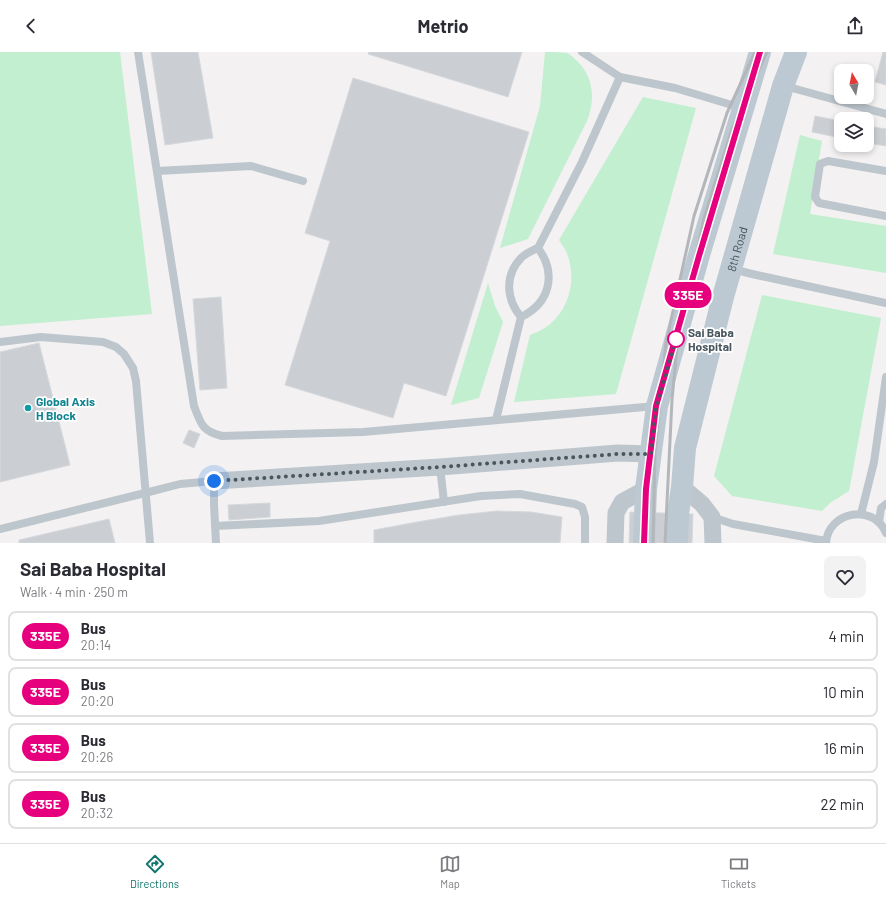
<!DOCTYPE html>
<meta charset="utf-8">
<style>
:root{--surface:#fff;--page:#f2f2f3;--text:#2b2b33;--muted:#7c7c81;--line:#e1e1e2;--accent:#0f766e}
body{margin:0;font-family:Barlow,sans-serif;background:var(--page);color:var(--text);height:100vh;display:flex;flex-direction:column;font-size:15px;white-space:nowrap}
*{box-sizing:border-box;margin:0}
p{font-size:13px;color:var(--muted)}
.icon{flex:none;width:22px;height:22px;fill:none;stroke:currentColor;stroke-width:2;stroke-linecap:round;stroke-linejoin:round}
.map{position:relative;height:491px;overflow:hidden}
.drawer{display:flex;flex-direction:column;background:var(--surface);flex:1}
.drawer>*{flex:none}
.badge{padding:0 8px;border-radius:13px;font-size:14px;line-height:26px}
.needle{width:26px;rotate:350deg}
.buttons{position:absolute;left:834px;top:12px;display:grid;gap:8px}
.buttons a{display:grid;place-items:center;width:40px;height:40px;border-radius:8px;background:var(--surface);box-shadow:0 2px 6px #0003;font-size:20px}
.you{position:absolute;width:20px;height:20px;margin:-10px;border:3px solid #fff;border-radius:50%;background:#1a73e8;box-shadow:0 0 0 6px #1a73e833}
.map>.badge{position:absolute;translate:-50% -50%;box-shadow:0 0 0 2px #fff}
.round{display:grid;place-items:center;flex:none;width:42px;height:42px;border-radius:8px;background:var(--page)}
.head{display:flex;align-items:center;justify-content:space-between;height:68px;padding:0 20px}
h1{font-size:19px;font-weight:700;line-height:30px}
ul{padding:0;list-style:none}
li{display:flex;align-items:center;gap:12px;height:50px;margin:0 8px 6px;padding:0 12px;border:2px solid var(--line);border-radius:8px}
li div{flex:1}
li b{display:block;font-size:15px}
li em{font-style:normal}
li .badge{min-width:44px;font-weight:700;text-align:center}
header{display:flex;justify-content:space-between;align-items:center;height:52px;padding:0 20px;background:var(--surface);font-size:18px;font-weight:700}
.tab-bar{display:flex;justify-content:space-around;align-items:center;height:56px;border-top:1px solid var(--line);background:var(--surface);font-size:11px;color:var(--muted)}
.tab-bar a{display:grid;justify-items:center;gap:2px}
.tab-bar .current{color:var(--accent)}
.map>svg:first-child{display:block}
</style>
<header><svg class="icon" aria-label="back" viewBox="0 0 24 24"><path d="M15 5l-7 7 7 7"/></svg>Metrio<svg class="icon" aria-label="share" viewBox="0 0 24 24"><path d="M12 15V3M7 8l5-5 5 5M5 13v7h14v-7"/></svg></header>
<div class="map">
<svg width="886" height="491" viewBox="0 0 886 491">
<rect width="100%" height="100%" fill="#f3f1f1"/>
<!-- green -->
<g fill="#c1efcf">
<path d="M0,0H120L152,262L0,274Z"/>
<path d="M545,0C551,0 562,0 567,1C571,3 575,7 579,11C594,27 595,49 587,69L528,187L500,196L540,54Z"/>
<path d="M643,45L696,56L616,342L514,350L530,283C537,280 544,277 549,273C571,255 577,224 566,199C564,195 561,192 559,188Z"/>
<path d="M800,83L822,89L810,162L886,174V221L773,202Z"/>
<path d="M488,231L495,254L503,270L479,346L451,353Z"/>
<path d="M762,243L881,266L849,439L830,451L822,459L732,444L714,424Z"/>
</g>
<!-- building -->
<g fill="#cbced3" stroke="#d5d8dc">
<path d="M151,0H198L213,86L165,93Z"/>
<path d="M369,0H522L508,45L368,2Z"/>
<path d="M883,0H886V33L875,30Z"/>
<path d="M353,26L529,80L446,344L404,331L393,366L285,333L330,189L305,181Z"/>
<path d="M815,64L841,69V86L812,80Z"/>
<path d="M867,74L886,77V94L867,91Z"/>
<path d="M221,245L227,336L200,338L193,247Z"/>
<path d="M39,291L70,413L0,430V300Z"/>
<path d="M189,378L200,382L194,396L183,391Z"/>
<path d="M270,451V465L229,468L228,453Z"/>
<path d="M497,459L531,460L562,465L560,491H374V478L417,470L459,463Z"/>
<path d="M630,460L693,462L692,491H629Z"/>
<path d="M109,467L115,491H19V488Z"/>
</g>
<g fill="none" stroke-linecap="round" stroke-linejoin="round">
<!-- service -->
<g stroke="#bdc6cd" stroke-width="8">
<path d="M138,0L194,354C201,372 202,379 222,384L363,380L656,354"/>
<path d="M582,0L620,25L675,36L742,56"/>
<path d="M785,34L886,62"/>
<path d="M157,119L251,114L303,129"/>
<path d="M886,119L828,109L820,112L815,145L819,151L886,164"/>
<path d="M732,217L752,222L886,251"/>
<path d="M521,265C506,247 504,223 522,205C527,201 533,198 538,196L582,110L620,25"/>
<path d="M0,290L41,285L103,290L116,295L124,302L133,316L136,329L150,491"/>
<path d="M496,368L521,265C550,251 557,222 538,196"/>
<path d="M440,415L444,450"/>
<path d="M861,462L874,410L886,325"/>
<path d="M712,465L733,472L826,489"/>
<path d="M879,470L881,456L886,452"/>
<path d="M215,474L319,469L481,444L520,442L575,452L582,455L585,465V491"/>
<path d="M0,477L145,441L180,432L214,429V452L216,491"/>
<path d="M826,491C828,459 874,451 886,481"/>
</g>
<!-- minor -->
<g stroke="#bdc6cd" stroke-width="17">
<path d="M214,429L440,415L618,401L651,402"/>
<path d="M682,435L702,452L712,465L713,491"/>
<path d="M615,491L616,461L622,450L646,437"/>
</g>
<!-- secondary -->
<g stroke="#bdc9d2" stroke-width="22">
<path d="M644,491L646,437L657,354L699,203L760,0"/>
<path id="s1" d="M677,491L678,462L682,435L685,396L723,245L783,34L796,0"/>
</g>
<!-- rail -->
<g stroke="#b3b7bb" stroke-width="3">
<path d="M653,491L655,400L666,291L694,164L727,61L755,0"/>
<path d="M665,491L672,348L677,294L704,166L732,77L767,0"/>
</g>
</g>
<g fill="none" stroke-linecap="round" stroke-linejoin="round">
<!-- line casing -->
<g stroke="#fff" stroke-width="9">
<path id="line" d="M644,491L646,437L656,354L699,204L760,0"/>
</g>
<!-- line -->
<use href="#line" stroke="#e6007e" stroke-width="6"/>
<!-- walk -->
<path stroke="#49565e" stroke-width="4" stroke-dasharray="0 7.2" d="M214,429L440,415L618,402H651L656,354L677,284L676,287"/>
</g>
<!-- markers -->
<circle fill="#fff" stroke="#e6007e" stroke-width="2" cx="676" cy="287" r="8"/>
<circle fill="#0f9aa8" stroke="#fff" stroke-width="1.5" cx="28" cy="356" r="4"/>
<g text-anchor="middle" dominant-baseline="central" stroke-width="3.5" stroke-linejoin="round" paint-order="stroke">
<!-- street labels -->
<g font-size="12" fill="#49565e" stroke="#fff">
<text stroke="none"><textPath href="#s1" startOffset="301">8th Road</textPath></text>
</g>
<!-- stop labels -->
<g font-size="12" font-weight="bold" fill="#49565e" stroke="#fff" text-anchor="start">
<text x="688" y="280">Sai Baba<tspan x="688" dy="14">Hospital</tspan></text>
</g>
<!-- culture labels -->
<g font-size="12" font-weight="bold" fill="#0d838f" stroke="#fff" text-anchor="start">
<text x="36" y="349">Global Axis<tspan x="36" dy="14">H Block</tspan></text>
</g>
</g>
</svg>
<div class="buttons">
<a><svg class="needle" viewBox="-14 -14 28 28"><path d="M0-13l5 13h-10z" fill="#e53935"/><path d="M0 13l5-13h-10z" fill="#7c7c81"/></svg></a>
<a><svg class="icon" aria-label="layers" viewBox="0 0 24 24"><path d="M12 4l9 5-9 5-9-5zM3 14l9 5 9-5"/></svg></a>
</div>
<div class="you" style="left:214px;top:429px"></div>
<b class="badge" style="left:688px;top:243px;background:#e6007e;color:#fff">335E</b>
</div>
<section class="drawer">
<div class="head"><div><h1>Sai Baba Hospital</h1><p>Walk · 4 min · 250 m</p></div><a class="round"><svg class="icon" aria-label="heart" viewBox="0 0 24 24"><path d="M12 20l-8-8c-3-5 5-10 8-4 3-6 11-1 8 4z"/></svg></a></div>
<ul>
<li><span class="badge" style="background:#e6007e;color:#fff">335E</span><div><b>Bus</b><p>20:14</p></div><em>4 min</em></li>
<li><span class="badge" style="background:#e6007e;color:#fff">335E</span><div><b>Bus</b><p>20:20</p></div><em>10 min</em></li>
<li><span class="badge" style="background:#e6007e;color:#fff">335E</span><div><b>Bus</b><p>20:26</p></div><em>16 min</em></li>
<li><span class="badge" style="background:#e6007e;color:#fff">335E</span><div><b>Bus</b><p>20:32</p></div><em>22 min</em></li>
</ul>
</section>
<nav class="tab-bar">
<a class="current"><svg class="icon" aria-label="directions" viewBox="0 0 24 24"><path d="M12 3l9 9-9 9-9-9zM9 14v-3h6M13 9l2 2-2 2"/></svg>Directions</a>
<a><svg class="icon" aria-label="map" viewBox="0 0 24 24"><path d="M3 6l6-2 6 2 6-2v14l-6 2-6-2-6 2zM9 4v14M15 6v14"/></svg>Map</a>
<a><svg class="icon" aria-label="tickets" viewBox="0 0 24 24"><path d="M3 7h18v10H3zM15 7v10"/></svg>Tickets</a>
</nav>
